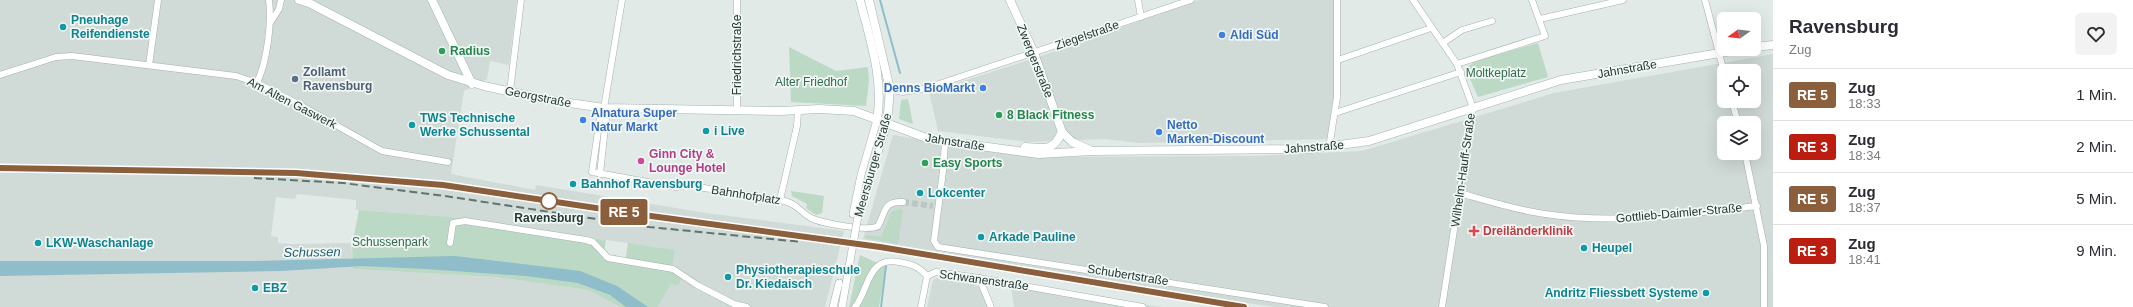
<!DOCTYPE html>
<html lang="de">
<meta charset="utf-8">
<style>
:root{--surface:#fff;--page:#f2f2f3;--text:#2b2b33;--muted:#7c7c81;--line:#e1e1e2}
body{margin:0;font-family:Arial,sans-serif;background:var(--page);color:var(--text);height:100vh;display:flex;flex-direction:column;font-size:15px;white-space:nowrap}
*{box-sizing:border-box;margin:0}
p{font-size:13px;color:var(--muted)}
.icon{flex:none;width:22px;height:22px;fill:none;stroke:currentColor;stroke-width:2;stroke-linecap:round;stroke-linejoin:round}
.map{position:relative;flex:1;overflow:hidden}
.details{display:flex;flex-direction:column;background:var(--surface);width:360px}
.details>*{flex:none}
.badge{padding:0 8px;border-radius:3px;font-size:14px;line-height:26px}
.needle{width:26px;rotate:256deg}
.tools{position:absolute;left:1717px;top:12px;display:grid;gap:8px}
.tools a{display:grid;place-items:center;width:44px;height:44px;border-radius:6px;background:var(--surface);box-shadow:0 4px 16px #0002;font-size:20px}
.map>.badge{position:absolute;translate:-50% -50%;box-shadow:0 0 0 2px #fff}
.round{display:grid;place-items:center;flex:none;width:42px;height:42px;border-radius:6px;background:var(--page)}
.head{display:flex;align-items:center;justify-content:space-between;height:68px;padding:0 16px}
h1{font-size:19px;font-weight:700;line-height:30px}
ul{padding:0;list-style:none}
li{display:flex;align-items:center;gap:12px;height:52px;padding:0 16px;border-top:1px solid var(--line)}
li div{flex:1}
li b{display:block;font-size:15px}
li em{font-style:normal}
li .badge{min-width:44px;font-weight:700;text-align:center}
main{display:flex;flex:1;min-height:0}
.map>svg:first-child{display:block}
</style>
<main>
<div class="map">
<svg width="1773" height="307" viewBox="0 0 1773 307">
<rect width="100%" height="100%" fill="#e1eae7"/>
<!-- built -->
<g fill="#d0dad6" fill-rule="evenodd">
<path d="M0,0H517L509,65L490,61L487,79L464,91L451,174L535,190L536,185L706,213L844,231L825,307H658L671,284L675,250L451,217L359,210H356V200L297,194L295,199L276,197L271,236L278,237V243L292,244L351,243L353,269L495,277L588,290L620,307H0Z"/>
<path d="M1199,0H1337L1338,60L1331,139L1139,143L1105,139L1028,142L938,131L929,92L1041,56Z"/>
<path d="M1773,54V307H1275L1182,294L863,239L893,135L1029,157L1255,156L1362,151L1554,93ZM1724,71H1754V101H1724ZM1724,123H1754V153H1724Z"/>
<path d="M937,278L970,282L979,287L989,307H927L933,280Z"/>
<path d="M1011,287L1162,307H1014Z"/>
</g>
<!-- green -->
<g fill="#bcd9c6">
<path d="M1538,43L1548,77L1478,97L1465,68L1478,60Z"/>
<path d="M789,47L836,71L868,67L869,81L866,106L791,102Z"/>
<path d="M908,99L913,124L899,119L901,100Z"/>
<path d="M791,191L824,196L822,213L816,215L806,208L807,204L792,196Z"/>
<path d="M901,209L903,210L898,244L865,238L866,235L881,237L892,211Z"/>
<path d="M359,210L451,217L606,240L603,259L616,255L625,263L628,243L675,250L672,271L682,278L678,285L671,284L658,307H620L588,290L495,277L353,269L352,245Z"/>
<path d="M860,255L886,267L879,307H849Z"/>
</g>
<!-- water -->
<path fill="#8fbdc9" d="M455,256L580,271L617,286L648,307H626L610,295L578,283L526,276L426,269L362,266L281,271L0,276V261H256Z"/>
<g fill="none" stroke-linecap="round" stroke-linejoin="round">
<!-- stream -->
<g stroke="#8fbdc9" stroke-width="2">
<path d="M880,0L900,73"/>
<path d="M881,307L886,266"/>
</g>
<!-- minor-tunnel -->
<path stroke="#bbc7c3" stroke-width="6" stroke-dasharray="6 3" stroke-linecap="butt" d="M903,202L933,206"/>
<!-- minor casing -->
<g stroke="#a5b1ae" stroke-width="7">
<g id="minor">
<path d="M622,0L604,108L600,118L592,172L676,187L685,185L780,200C799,204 797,210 811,218C821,223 869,232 878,226C886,212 883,201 903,202"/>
<path d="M1138,0L1141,17"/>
<path d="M1413,0L1457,64L1473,108L1442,307"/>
<path d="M1705,0L1724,72"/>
<path d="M1540,19L1623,0"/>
<path d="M270,23L279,9L281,0"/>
<path d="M1443,43L1462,30L1492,21"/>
<path d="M1338,60L1431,28"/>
<path d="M1457,64L1545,36L1532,0"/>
<path d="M149,65L158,0"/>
<path d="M0,75L56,57L72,56L236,76L257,83L302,106L382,151L448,162"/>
<path d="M257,83C267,61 272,24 269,0"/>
<path d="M890,89L903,92L927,88L1191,0"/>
<path d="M510,91L521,0"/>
<path d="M1732,101L1738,123"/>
<path d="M737,111V0"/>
<path d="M1335,113L1461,72"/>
<path d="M945,142L943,171L934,241L938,247L1325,307"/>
<path d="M1329,148L1337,97V0"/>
<path d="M1745,153L1764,246V307"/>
<path d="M600,174L606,118L604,108"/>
<path d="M1460,193C1488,201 1516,210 1545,214C1617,225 1686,214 1757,206"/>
<path d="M780,200L797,126L798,111"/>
<path d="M450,243L453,223L465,221L586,240L593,242L608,258L673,269L697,285L734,304L747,307"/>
<path d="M927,276L936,272L979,278L1143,307"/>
<path d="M979,278L991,307"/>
<path d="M855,307C869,290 867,256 899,262C911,264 918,266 927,276"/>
<path d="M921,307L927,276"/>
</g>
</g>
<!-- tertiary casing -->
<g stroke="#a5b1ae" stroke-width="8">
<g id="tertiary">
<path d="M853,214L861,175L877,120"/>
<path d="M858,216L887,124"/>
<path d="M833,307L839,283"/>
<path d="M842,307L846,284"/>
</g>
</g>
<!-- secondary casing -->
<g stroke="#a2b4af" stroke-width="9">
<g id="secondary">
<path d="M299,0L309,3L448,75L484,86L549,100L604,108L781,111L819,109L854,111L929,139L1039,154L1092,151L1310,149L1369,141L1561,80L1743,49"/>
<path d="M432,0L472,84"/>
<path d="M860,0C870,40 884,79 877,120"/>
<path d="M869,0L890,89L887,124"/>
<path d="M1010,0L1034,53L1062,132L1072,142L1090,150"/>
<path d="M1754,47L1773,45"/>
<path d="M1025,147C1045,148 1053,152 1062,132"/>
</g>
</g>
<!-- minor -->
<use href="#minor" stroke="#fff" stroke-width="6"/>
<!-- tertiary -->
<use href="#tertiary" stroke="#fff" stroke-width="7"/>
<!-- secondary -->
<use href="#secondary" stroke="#fff" stroke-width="8"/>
<!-- rail -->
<g stroke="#5e7470" stroke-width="2" stroke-dasharray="8 4" stroke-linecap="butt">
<path d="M0,168L296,173L443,185L636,214L880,247L1244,307"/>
<path d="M254,178L343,183L445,196L649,227L802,242"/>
</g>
<!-- tertiary-bridge casing -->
<g stroke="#a5b1ae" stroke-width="8" stroke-linecap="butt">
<path id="tertiary-bridge" d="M846,284L858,216"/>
</g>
<!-- tertiary-bridge -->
<use href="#tertiary-bridge" stroke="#fff" stroke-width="7"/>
</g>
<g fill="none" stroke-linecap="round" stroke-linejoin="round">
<!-- line casing -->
<g stroke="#fff" stroke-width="9">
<path id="line" d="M0,168L296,173L443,185L636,214L880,247L1244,307"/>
</g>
<!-- line -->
<use href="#line" stroke="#8b5e3c" stroke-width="6"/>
</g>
<!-- markers -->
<g fill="#0f9aa8" stroke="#f1f7f4" stroke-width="1.5">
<circle cx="63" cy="27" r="4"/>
<circle cx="412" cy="125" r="4"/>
<circle cx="706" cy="131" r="4"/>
<circle cx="573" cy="184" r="4"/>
<circle cx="920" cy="193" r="4"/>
<circle cx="981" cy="237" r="4"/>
<circle cx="38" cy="243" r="4"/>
<circle cx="1584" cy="248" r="4"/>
<circle cx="728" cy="277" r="4"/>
<circle cx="255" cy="288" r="4"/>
<circle cx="1706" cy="293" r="4"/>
</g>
<g fill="#3f7fe0" stroke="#f1f7f4" stroke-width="1.5">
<circle cx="1222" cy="35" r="4"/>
<circle cx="983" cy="88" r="4"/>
<circle cx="583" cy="120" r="4"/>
<circle cx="1159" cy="132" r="4"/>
</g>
<g fill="#2e9e5b" stroke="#f1f7f4" stroke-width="1.5">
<circle cx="442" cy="51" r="4"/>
<circle cx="999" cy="115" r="4"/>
<circle cx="925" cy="163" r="4"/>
</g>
<circle fill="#5c6f8a" stroke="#f1f7f4" stroke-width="1.5" cx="295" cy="79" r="4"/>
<circle fill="#d1479c" stroke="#f1f7f4" stroke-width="1.5" cx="641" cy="161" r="4"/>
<circle fill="#fff" stroke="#8b5e3c" stroke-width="2" cx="549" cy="201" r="8"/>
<path fill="#e0444e" stroke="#f1f7f4" stroke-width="1.5" d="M1472 225h4v4h4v4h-4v4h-4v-4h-4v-4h4z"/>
<g text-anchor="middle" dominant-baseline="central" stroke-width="3.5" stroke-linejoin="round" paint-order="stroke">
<!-- culture labels -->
<g font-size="12" font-weight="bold" fill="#0d838f" stroke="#f1f7f4" text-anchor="start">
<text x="71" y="20">Pneuhage<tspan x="71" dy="14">Reifendienste</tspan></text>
<text x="420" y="118">TWS Technische<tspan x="420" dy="14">Werke Schussental</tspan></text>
<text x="714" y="131">i Live</text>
<text x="581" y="184">Bahnhof Ravensburg</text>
<text x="928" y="193">Lokcenter</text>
<text x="989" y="237">Arkade Pauline</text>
<text x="46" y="243">LKW-Waschanlage</text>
<text x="1592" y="248">Heupel</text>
<text x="736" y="270">Physiotherapieschule<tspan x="736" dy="14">Dr. Kiedaisch</tspan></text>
<text x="263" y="288">EBZ</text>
<text x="1698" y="293" text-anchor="end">Andritz Fliessbett Systeme</text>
</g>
<!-- street labels -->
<g font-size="12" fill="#243934" stroke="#f1f7f4">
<text transform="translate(1087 35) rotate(-19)">Ziegelstraße</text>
<text transform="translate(737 55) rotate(-90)">Friedrichstraße</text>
<text transform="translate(1035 61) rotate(68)">Zwergerstraße</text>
<text transform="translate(1627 69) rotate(-10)">Jahnstraße</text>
<text transform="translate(538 97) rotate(11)">Georgstraße</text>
<text transform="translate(292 103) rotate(27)">Am Alten Gaswerk</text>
<text transform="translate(955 142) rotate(9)">Jahnstraße</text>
<text transform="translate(1314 147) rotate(-4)">Jahnstraße</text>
<text transform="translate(873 165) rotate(-74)">Meersburger Straße</text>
<text transform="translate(1463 170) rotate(-82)">Wilhelm-Hauff-Straße</text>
<text transform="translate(746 195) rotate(9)">Bahnhofplatz</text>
<text transform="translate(1679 213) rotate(-5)">Gottlieb-Daimler-Straße</text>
<text transform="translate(1128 275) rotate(9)">Schubertstraße</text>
<text transform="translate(984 280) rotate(8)">Schwanenstraße</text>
</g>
<!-- shop labels -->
<g font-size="12" font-weight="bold" fill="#366cbe" stroke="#f1f7f4" text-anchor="start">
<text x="1230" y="35">Aldi Süd</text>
<text x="975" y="88" text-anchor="end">Denns BioMarkt</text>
<text x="591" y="113">Alnatura Super<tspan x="591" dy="14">Natur Markt</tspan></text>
<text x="1167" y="125">Netto<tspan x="1167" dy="14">Marken-Discount</tspan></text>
</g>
<!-- leisure labels -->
<g font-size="12" font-weight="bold" fill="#27864d" stroke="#f1f7f4" text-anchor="start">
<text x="450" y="51">Radius</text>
<text x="1007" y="115">8 Black Fitness</text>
<text x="933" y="163">Easy Sports</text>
</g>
<!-- service labels -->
<g font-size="12" font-weight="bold" fill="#4e5e75" stroke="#f1f7f4" text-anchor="start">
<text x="303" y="72">Zollamt<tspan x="303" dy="14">Ravensburg</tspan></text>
</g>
<!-- park labels -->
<g font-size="12" fill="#326b4c" stroke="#f1f7f4">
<text x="1496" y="73">Moltkeplatz</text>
<text x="811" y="82">Alter Friedhof</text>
<text x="390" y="242">Schussenpark</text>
</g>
<!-- hotel labels -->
<g font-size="12" font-weight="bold" fill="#b23c85" stroke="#f1f7f4" text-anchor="start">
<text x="649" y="154">Ginn City &amp;<tspan x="649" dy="14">Lounge Hotel</tspan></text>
</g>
<!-- stop labels -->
<g font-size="12" font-weight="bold" fill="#243934" stroke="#f1f7f4">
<text x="549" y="218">Ravensburg</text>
</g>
<!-- health labels -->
<g font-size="12" font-weight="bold" fill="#be3a42" stroke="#f1f7f4" text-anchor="start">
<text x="1483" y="231">Dreiländerklinik</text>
</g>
<!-- water labels -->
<g font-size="13" font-style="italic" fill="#255d6d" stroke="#f1f7f4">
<text transform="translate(312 252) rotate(-1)">Schussen</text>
</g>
</g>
</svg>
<div class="tools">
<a><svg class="needle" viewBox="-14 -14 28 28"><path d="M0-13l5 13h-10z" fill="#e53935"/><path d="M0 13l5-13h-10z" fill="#7c7c81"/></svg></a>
<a><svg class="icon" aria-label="locate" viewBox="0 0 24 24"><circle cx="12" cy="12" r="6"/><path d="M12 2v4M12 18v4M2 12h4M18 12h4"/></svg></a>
<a><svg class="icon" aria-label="layers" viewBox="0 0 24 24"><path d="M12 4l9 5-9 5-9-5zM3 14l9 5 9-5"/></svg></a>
</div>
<b class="badge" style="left:624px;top:212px;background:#8b5e3c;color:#fff">RE 5</b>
</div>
<section class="details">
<div class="head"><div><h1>Ravensburg</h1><p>Zug</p></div><a class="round"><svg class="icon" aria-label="heart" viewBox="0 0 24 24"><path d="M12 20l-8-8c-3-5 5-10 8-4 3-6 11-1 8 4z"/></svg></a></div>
<ul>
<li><span class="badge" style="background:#8b5e3c;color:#fff">RE 5</span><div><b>Zug</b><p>18:33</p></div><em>1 Min.</em></li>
<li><span class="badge" style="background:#bb1e10;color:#fff">RE 3</span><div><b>Zug</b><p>18:34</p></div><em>2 Min.</em></li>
<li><span class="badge" style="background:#8b5e3c;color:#fff">RE 5</span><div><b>Zug</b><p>18:37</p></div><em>5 Min.</em></li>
<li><span class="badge" style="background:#bb1e10;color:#fff">RE 3</span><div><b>Zug</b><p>18:41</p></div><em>9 Min.</em></li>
</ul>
</section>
</main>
